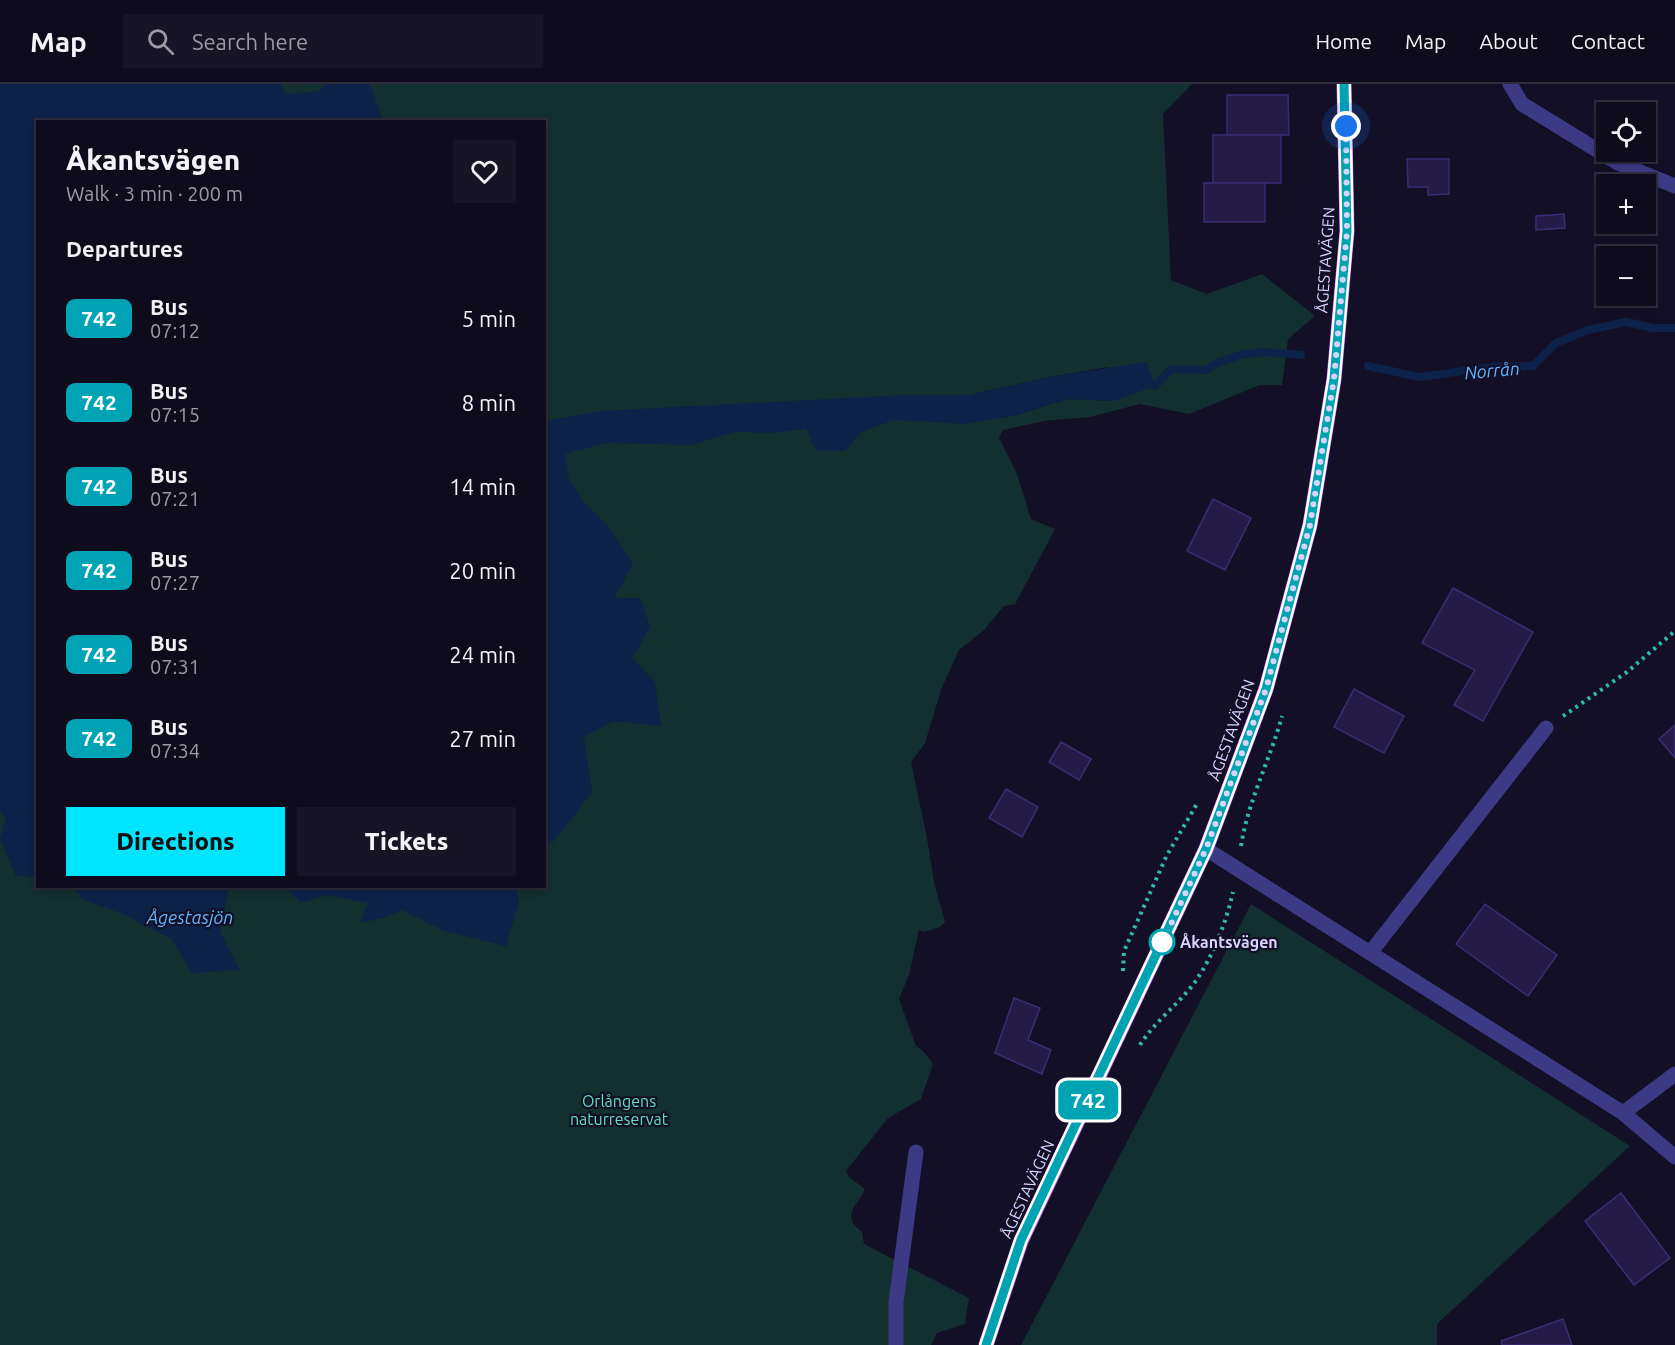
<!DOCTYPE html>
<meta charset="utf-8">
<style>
:root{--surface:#0e0b1c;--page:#171425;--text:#f1f3f6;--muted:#9b9ba3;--line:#2e2b3b;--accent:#00e5ff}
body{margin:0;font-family:Ubuntu,sans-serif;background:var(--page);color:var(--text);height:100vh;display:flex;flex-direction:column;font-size:22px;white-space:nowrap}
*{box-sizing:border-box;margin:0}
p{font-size:20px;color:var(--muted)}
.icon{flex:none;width:33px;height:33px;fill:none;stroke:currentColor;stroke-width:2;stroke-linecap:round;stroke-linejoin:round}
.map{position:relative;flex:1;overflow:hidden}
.panel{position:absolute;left:36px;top:36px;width:510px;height:768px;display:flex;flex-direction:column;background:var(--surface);border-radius:0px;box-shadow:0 3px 9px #0003,0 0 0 2px var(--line)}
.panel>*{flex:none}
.badge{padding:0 12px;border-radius:9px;font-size:21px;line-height:39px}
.controls{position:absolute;left:1596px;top:18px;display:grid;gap:12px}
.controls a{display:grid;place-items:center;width:60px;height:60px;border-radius:0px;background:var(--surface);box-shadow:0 3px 9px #0003,0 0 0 2px var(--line);font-size:30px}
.you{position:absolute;width:30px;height:30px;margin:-15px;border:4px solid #fff;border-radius:50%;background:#1a73e8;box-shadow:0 0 0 9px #1a73e833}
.map>.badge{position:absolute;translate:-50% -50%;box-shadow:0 0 0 3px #fff}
h2{padding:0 30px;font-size:22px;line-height:54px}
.round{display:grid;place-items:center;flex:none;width:63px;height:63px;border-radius:0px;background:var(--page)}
.summary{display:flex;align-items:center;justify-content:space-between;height:102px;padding:0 30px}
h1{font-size:28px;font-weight:800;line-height:45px}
.primary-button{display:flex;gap:12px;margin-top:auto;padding:12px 30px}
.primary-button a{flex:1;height:69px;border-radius:0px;background:var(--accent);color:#111;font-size:24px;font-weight:800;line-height:69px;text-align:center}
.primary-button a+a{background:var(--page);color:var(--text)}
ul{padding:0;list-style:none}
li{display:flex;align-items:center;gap:18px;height:84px;padding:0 30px}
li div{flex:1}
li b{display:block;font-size:22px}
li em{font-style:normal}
li .badge{min-width:66px;font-weight:700;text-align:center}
header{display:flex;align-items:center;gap:36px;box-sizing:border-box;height:84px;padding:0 30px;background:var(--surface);border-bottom:2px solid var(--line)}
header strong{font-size:28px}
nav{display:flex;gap:33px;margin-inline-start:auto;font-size:21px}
.search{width:420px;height:54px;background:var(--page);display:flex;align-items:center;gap:15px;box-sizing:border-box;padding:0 21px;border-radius:0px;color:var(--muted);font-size:22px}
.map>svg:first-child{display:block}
</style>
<header>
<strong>Map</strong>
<div class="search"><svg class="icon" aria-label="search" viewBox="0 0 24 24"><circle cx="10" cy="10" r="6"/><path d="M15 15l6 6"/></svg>Search here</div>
<nav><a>Home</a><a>Map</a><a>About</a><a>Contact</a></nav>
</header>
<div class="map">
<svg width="1675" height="1261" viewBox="0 0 1675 1261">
<rect width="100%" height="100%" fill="#130f26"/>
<!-- green -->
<g fill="#12302f" fill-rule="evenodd">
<path d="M0,0H1192L1163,30L1171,196L1207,210L1262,190L1315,232L1288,255L1282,301H1260L1189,330L1140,320L1090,333L1044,337L1003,346L999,354L1017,390L1031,435L1055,445L1015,520L1004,522L984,546L959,566L941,606L925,659L911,678L927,754L934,798L945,838L940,843L924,848L919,846L909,891L899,915L916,962L924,968L933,980L921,1015L888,1034L846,1087L850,1094L865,1105C857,1123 840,1131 862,1148L864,1160L969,1214L965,1240L937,1249L931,1261H0ZM38,38H544V802H38ZM1108,283L1113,317L1067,315L1014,332L974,310L1050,293Z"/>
<path d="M1251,820L1630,1062L1437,1240V1261H1021Z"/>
</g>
<!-- water -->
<g fill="#0c2248">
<path d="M0,0H281L286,10L319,7L326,0H370L383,37L38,38L37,793L16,792L0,755L6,734L0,728Z"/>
<path d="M1147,278L1155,302L1113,317L1067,315L1014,332L965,340L893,336L860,349L845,367H816L806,345L769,349L734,348L692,361L606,359L565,370L569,394L582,416L607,441L633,480L614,514H640L650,543L632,574L655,598L661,642L613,637L584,653L592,708L555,756L545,759V337L600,327L903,311H969L1050,293Z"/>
<path d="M72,803H229L220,848L240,886L192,889L171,855L121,829L84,816Z"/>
<path d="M285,803H516L519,817L506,862L444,847L402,826L383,834L360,839L368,819L327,811L301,819Z"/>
</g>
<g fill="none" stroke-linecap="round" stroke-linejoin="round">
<!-- stream -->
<g stroke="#0c2248" stroke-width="8">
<path d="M1368,282L1419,293L1500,282H1533L1556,259L1588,246L1626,238L1653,244H1675"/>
<path d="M1155,302L1171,285L1206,286L1217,279L1244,270L1266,268L1301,271"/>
</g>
</g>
<!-- building -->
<g fill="#241b47" stroke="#3b2d73" stroke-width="1.5">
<path d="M1227,11H1288L1289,51H1227Z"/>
<rect x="1213" y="51" width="68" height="48"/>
<path d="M1407,75H1449V110L1428,111V103H1408Z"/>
<rect x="1204" y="99" width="61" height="39"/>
<path d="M1564,130L1565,144L1536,146V132Z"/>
<path d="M1213,415L1251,434L1225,486L1187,467Z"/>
<path d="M1453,504L1533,548L1483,637L1454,621L1475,586L1422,559Z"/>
<path d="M1354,605L1404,632L1384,669L1334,643Z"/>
<path d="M1675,641V674L1659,655Z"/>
<path d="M1061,658L1091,675L1079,696L1049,678Z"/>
<path d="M1006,705L1038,723L1022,753L989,734Z"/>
<path d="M1485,820L1557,871L1528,912L1456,860Z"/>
<path d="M1014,914L1040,924L1028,956L1051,966L1042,990L995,969Z"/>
<path d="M1621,1109L1670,1174L1634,1201L1585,1137Z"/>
<path d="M1563,1235L1572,1261H1502L1501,1257Z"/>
</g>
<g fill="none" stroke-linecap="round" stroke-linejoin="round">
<!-- path -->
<g stroke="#2fb8b0" stroke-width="4" stroke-dasharray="3 4.5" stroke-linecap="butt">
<path d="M1563,632L1627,588L1675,547"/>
<path d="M1241,762C1248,717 1270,676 1282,632"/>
<path d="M1123,887L1124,867L1167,771L1198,718"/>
<path d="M1140,961C1155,937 1178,921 1195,898C1213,872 1226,839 1233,808"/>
</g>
<!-- minor -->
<g stroke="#3d3a85" stroke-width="15">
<path d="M1510,0L1522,20L1618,79L1675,102"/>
<path d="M1206,765L1623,1029L1675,1073"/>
<path d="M1370,869L1546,644"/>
<path d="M1623,1029L1675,990"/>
<path d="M896,1261V1218L916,1068"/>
</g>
<!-- major -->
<path stroke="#c25bff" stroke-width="15" d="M986,1261L1021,1157L1206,765L1266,605L1310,441L1334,295L1347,147L1344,0"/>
</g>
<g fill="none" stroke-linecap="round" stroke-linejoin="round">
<!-- line casing -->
<g stroke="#fff" stroke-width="14">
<path id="line" d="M986,1261L1021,1156L1206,765L1266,605L1310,441L1334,295L1347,147L1344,0"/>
</g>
<!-- line -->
<use href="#line" stroke="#00a3b4" stroke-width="9"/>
<!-- walk -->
<path stroke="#d9d4ff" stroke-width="6" stroke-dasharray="0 10.8" d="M1162,858L1158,868L1206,765L1266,605L1310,441L1334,295L1347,147L1346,42"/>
</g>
<!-- markers -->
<circle fill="#fff" stroke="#00a3b4" stroke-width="3" cx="1162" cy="858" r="12"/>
<g text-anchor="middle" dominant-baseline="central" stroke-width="4.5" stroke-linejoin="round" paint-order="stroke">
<!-- street labels -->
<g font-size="16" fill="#d9d4ff" stroke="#130f26">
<text transform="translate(1325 176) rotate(-86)">ÅGESTAVÄGEN</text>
<text transform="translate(1231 646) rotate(-70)">ÅGESTAVÄGEN</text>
<text transform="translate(1027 1105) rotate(-65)">ÅGESTAVÄGEN</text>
</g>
<!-- stop labels -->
<g font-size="16" font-weight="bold" fill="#d9d4ff" stroke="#130f26" text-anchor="start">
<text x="1180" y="858">Åkantsvägen</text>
</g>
<!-- park labels -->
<g font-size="16" fill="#5fe0c0" stroke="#130f26">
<text x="619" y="1017">Orlångens<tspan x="619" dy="18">naturreservat</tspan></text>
</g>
<!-- water labels -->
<g font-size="18" font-style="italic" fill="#62b6ff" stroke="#130f26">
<text transform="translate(1492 286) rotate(-5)">Norrån</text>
<text x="190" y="833">Ågestasjön</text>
</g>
</g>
</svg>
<div class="controls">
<a><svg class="icon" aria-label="locate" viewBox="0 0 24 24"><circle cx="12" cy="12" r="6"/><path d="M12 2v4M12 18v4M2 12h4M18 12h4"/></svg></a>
<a>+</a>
<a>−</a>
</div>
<div class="you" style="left:1346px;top:42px"></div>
<b class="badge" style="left:1088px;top:1016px;background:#00a3b4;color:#fff">742</b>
<section class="panel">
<div class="summary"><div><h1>Åkantsvägen</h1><p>Walk · 3 min · 200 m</p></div><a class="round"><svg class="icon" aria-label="heart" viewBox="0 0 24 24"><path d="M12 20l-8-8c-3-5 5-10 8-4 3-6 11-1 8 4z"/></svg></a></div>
<h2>Departures</h2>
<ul>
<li><span class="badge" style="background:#00a3b4;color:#fff">742</span><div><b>Bus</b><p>07:12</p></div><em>5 min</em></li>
<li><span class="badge" style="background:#00a3b4;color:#fff">742</span><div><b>Bus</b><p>07:15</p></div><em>8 min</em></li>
<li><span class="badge" style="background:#00a3b4;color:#fff">742</span><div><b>Bus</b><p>07:21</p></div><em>14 min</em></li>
<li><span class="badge" style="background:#00a3b4;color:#fff">742</span><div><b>Bus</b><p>07:27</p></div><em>20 min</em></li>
<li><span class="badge" style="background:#00a3b4;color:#fff">742</span><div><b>Bus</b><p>07:31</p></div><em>24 min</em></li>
<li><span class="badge" style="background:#00a3b4;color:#fff">742</span><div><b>Bus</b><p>07:34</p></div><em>27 min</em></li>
</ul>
<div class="primary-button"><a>Directions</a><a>Tickets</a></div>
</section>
</div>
